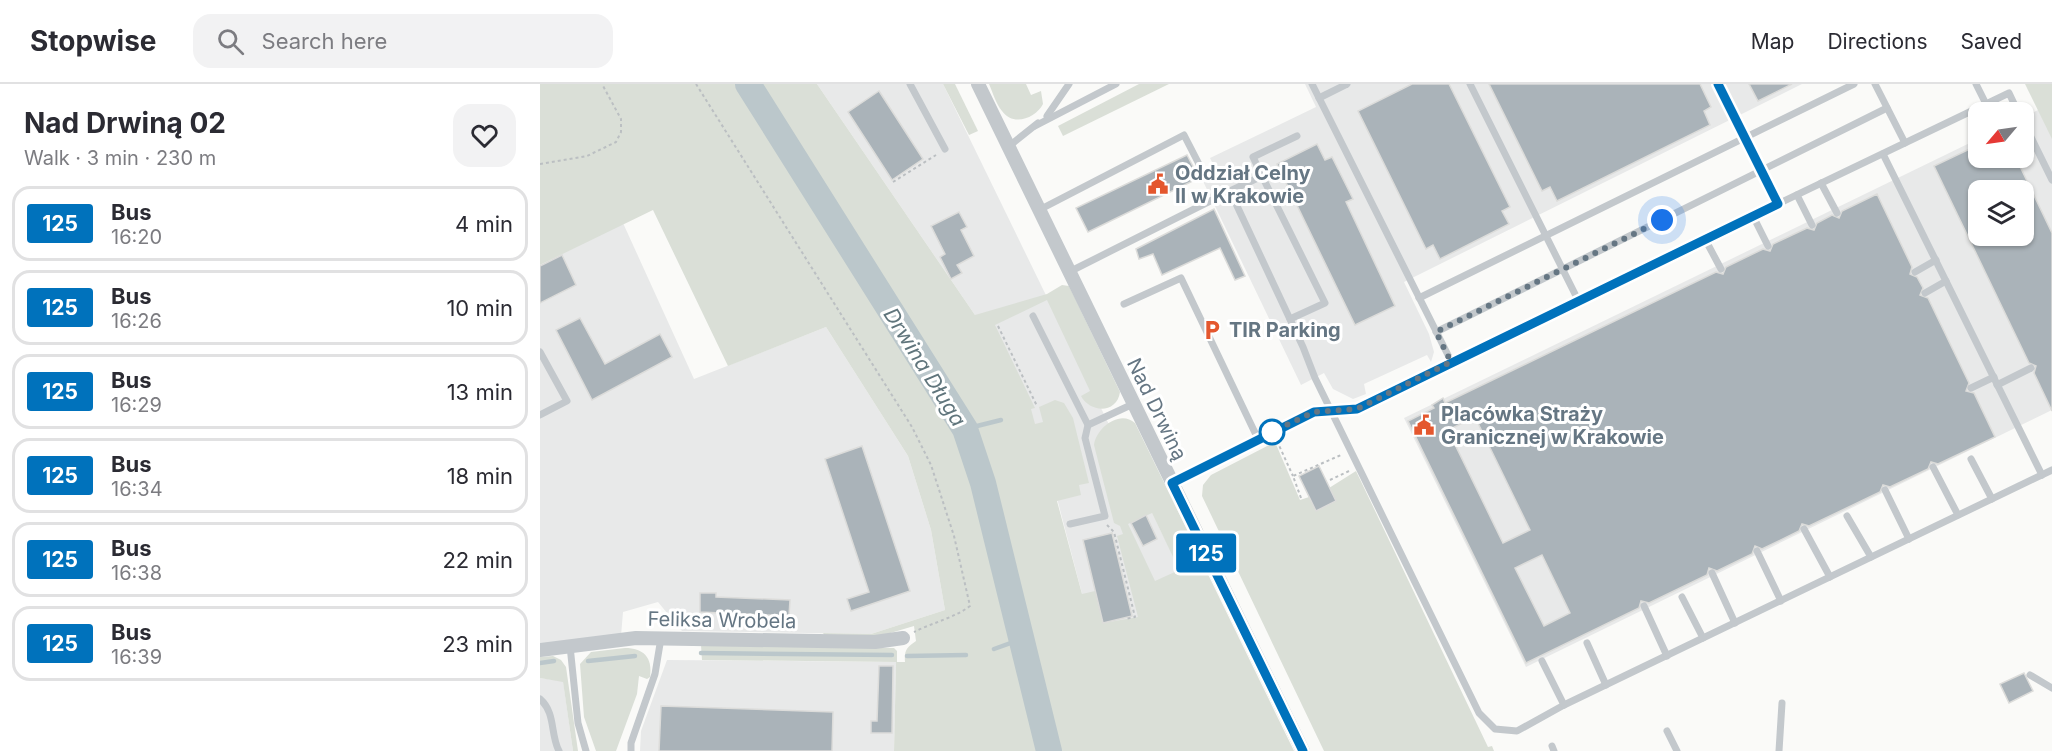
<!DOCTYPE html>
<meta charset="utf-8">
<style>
:root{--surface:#fff;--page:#f2f2f3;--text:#2b2b33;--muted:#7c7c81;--line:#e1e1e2}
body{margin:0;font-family:Inter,sans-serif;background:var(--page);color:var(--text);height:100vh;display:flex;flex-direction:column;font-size:22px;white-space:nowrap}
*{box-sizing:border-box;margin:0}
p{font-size:20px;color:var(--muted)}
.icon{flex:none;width:33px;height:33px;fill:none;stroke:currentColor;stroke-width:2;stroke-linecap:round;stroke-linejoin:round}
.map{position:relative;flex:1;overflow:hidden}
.panel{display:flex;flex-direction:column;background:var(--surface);width:540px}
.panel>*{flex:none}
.badge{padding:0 12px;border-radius:4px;font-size:21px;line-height:39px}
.needle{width:39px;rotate:241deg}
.tools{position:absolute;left:1428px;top:18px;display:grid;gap:12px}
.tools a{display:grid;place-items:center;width:66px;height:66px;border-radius:12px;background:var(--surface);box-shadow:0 2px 4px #0004;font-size:30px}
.you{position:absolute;width:30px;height:30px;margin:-15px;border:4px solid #fff;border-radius:50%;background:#1a73e8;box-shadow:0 0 0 9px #1a73e833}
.map>.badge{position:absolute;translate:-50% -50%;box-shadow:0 0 0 3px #fff}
.round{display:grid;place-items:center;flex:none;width:63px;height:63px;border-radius:18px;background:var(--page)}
.headline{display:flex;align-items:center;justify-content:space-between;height:102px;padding:0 24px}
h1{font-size:28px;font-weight:700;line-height:45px}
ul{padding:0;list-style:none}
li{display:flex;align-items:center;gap:18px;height:75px;margin:0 12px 9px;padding:0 12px;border:3px solid var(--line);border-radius:18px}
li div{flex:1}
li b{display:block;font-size:22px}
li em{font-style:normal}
li .badge{min-width:66px;font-weight:700;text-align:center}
header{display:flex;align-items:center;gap:36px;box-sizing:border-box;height:84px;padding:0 30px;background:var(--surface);border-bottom:2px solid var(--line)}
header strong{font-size:28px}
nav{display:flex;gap:33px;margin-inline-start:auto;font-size:21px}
.search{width:420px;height:54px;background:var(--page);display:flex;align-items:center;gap:15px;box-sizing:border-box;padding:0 21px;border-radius:18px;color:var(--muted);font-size:22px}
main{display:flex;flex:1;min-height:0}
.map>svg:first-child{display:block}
</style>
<header>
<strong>Stopwise</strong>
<div class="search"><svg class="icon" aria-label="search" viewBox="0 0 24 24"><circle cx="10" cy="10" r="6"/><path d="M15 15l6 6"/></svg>Search here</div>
<nav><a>Map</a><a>Directions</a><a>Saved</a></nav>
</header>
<main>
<section class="panel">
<div class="headline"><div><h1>Nad Drwiną 02</h1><p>Walk · 3 min · 230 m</p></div><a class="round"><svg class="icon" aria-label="heart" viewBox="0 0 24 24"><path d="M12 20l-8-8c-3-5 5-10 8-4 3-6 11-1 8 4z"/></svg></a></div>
<ul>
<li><span class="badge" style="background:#0072bc;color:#fff">125</span><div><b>Bus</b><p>16:20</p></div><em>4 min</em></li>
<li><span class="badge" style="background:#0072bc;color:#fff">125</span><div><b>Bus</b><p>16:26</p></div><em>10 min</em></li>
<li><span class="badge" style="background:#0072bc;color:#fff">125</span><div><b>Bus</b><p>16:29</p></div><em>13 min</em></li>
<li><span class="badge" style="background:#0072bc;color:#fff">125</span><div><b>Bus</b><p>16:34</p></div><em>18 min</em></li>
<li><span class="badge" style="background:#0072bc;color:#fff">125</span><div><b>Bus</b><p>16:38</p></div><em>22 min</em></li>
<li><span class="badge" style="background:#0072bc;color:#fff">125</span><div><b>Bus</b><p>16:39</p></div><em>23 min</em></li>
</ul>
</section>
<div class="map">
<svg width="1512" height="667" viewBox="0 0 1512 667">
<rect width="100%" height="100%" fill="#fafaf8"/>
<!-- built -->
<g fill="#e8e9e9" fill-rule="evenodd">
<path d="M277,0H403L697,603L552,548L513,399L435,231Z"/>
<path d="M765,0H1262L864,198L889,250L894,268L891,278L887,271L824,300L826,310L813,315L793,305L784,289L761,301L661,93L676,86L670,74L776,23Z"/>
<path d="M1506,22L1512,34V326L986,583L864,334L1438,55V74H1484V33ZM1438,106H1484V152H1438Z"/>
<path d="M83,139L154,295L286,243L368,372L391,446L405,526L331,550L142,547L118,518L83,528L81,552L0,560V181Z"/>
<path d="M127,576L356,578L354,667H100L101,647Z"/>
<path d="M0,594L23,597L33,667H0Z"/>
</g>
<!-- green -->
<g fill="#dadfd7">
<path d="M0,0H277L435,231L507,210L522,201L529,202L580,308C577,330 550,329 541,312L550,307L507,216L455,241L495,324L491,325L495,340L503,338L499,323L515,316L524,319L533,334L549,399L539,401L541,411L517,417L542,510L555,507L563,539L598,533L577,452L583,450L580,442L574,439L554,361C556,344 580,325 595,339L655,462V465L634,475L612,429L588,440L615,497L661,476L754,667H354L356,578L162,576L161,561L354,564L357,567V578H365C364,566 367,563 376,557L374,542L337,553L285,552L283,549L331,550L405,526L391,446L368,372L286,243L188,282L113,126L0,181Z"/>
<path d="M403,0H415L438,47L429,51Z"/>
<path d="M449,0H486L491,11L501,7L503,20C496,34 473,43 462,27C456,20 453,9 449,0Z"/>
<path d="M599,0H629L523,52L518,42Z"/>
<path d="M1485,0H1512V55Z"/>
<path d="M735,358L760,416L769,413L776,427L795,417L789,404L816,387L948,663L952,662L954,667H784L662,412L663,401L671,391Z"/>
<path d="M85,564C103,564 113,573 110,593L107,595L99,592L97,610L76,667H56L44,633L40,580L51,568Z"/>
<path d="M13,572L21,576L26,583L38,667H33L23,598L0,594V573Z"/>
</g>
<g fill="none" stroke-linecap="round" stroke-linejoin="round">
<!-- stream -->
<g stroke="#bbc7cb" stroke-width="4.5">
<path d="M425,345L461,336"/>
<path d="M454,565L479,556"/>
<path d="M161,569L352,571"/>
<path d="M367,572L426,571"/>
<path d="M48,577L95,572"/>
<path d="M0,579L14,577"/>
</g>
<!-- river -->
<path stroke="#bbc7cb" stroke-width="26" d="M208,0L425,345L443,399L509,667"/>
</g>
<!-- building -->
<g fill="#aab3b9" stroke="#dcdcda" stroke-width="1.5" fill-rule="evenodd">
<path d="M872,0H909L970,123L962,127L969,140L900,175L893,161L886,165L818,27Z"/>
<path d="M949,0H1160L1171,23L1164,27L1170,41L1017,117L1010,103L1002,107Z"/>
<path d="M1209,0H1252L1218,17Z"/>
<path d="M339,7L383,75L352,96L308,28Z"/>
<path d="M777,60L785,76L792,73L813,115L806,118L855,222L815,241L737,80Z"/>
<path d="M1438,61V74H1476L1512,149V327L1494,289L1496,282L1489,279L1394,82ZM1438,106H1484V152H1438Z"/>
<path d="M647,71L659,94L548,148L536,124Z"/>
<path d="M1337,110L1372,183L1370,190L1377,193L1383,204L1380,211L1388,214L1429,299L1426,307L1434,309L1455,353L1398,380L1391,378L1388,385L1350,403L1343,401L1340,408L1269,442L1262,440L1259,447L1222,465L1215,462L1212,470L1177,487L1169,484L1167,491L1109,519L1101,517L1099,524L986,579L868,337L894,324L892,321L903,314L905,319L1176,188L1183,190L1186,183L1223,165L1230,167L1233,160L1267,144L1274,146L1277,139L1292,131L1299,134L1302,127ZM935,333L990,446L963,459L908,346ZM1002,471L1030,529L1004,542L975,484Z"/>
<path d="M674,125L705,192L695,196L680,164L622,191L613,170L599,175L596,165Z"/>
<path d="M419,128L427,143L421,146L434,172L417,181L422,189L411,195L400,173L405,170L391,142Z"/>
<path d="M22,171L36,201L0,219V182Z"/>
<path d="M40,234L65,280L120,250L132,273L52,316L16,246Z"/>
<path d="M322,362L370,507L311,527L307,515L329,508L285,375Z"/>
<path d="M779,382L796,417L776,427L759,392Z"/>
<path d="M606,431L617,455L603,462L591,439Z"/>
<path d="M572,449L592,532L563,539L543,456Z"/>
<path d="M160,509H176V513L250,516L249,532L160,528Z"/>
<path d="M339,582H353L352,649H331V637H337Z"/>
<path d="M1484,589L1493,607L1469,619L1460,600Z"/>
<path d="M121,622L293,628L292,667H119Z"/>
</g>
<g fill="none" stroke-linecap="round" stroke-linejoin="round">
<!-- path -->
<g stroke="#bbbfc2" stroke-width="2" stroke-dasharray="3 3" stroke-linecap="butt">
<path d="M156,0L372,343L391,381L414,452L430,522C416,533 392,539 374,548"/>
<path d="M0,80L47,72L76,58L81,48V35L62,0"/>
<path d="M353,98L396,71"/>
<path d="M458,242L497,322"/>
<path d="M737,357L753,392"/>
<path d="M790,396L809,387"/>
<path d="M761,414L753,392L801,371"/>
<path d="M567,441L574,448L595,533L585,535"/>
</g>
<!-- service -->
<g stroke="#c3c8cc" stroke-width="7">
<path d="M370,0L405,65"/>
<path d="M772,0L911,277"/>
<path d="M930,0L1038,216"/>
<path d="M1178,0L1238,120"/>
<path d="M1335,0L1365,59"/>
<path d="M1436,0L1446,20"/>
<path d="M779,14L807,0"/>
<path d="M507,32L529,0"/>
<path d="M1484,39L1512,96"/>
<path d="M495,42L576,0"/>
<path d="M757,52L713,73L722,92L690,107L763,263L775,294L939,629L955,645L977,647L1024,621L1512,386"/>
<path d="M468,63L498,39"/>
<path d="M1343,70L1502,391"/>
<path d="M722,92L785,219L750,235"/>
<path d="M1281,99L1297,129"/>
<path d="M1257,111L1272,141"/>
<path d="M499,126L644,51L662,86"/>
<path d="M1213,132L1228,162"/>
<path d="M1165,155L1181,185"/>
<path d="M529,188L690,107"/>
<path d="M1375,188L1396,176"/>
<path d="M1385,209L1406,197"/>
<path d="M879,214L1314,0"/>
<path d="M584,220L641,194L718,355"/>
<path d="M493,232L548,341L545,354L565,432L530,440"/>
<path d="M896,248L1347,24"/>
<path d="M0,268L27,317L0,331"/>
<path d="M1457,301L1491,284"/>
<path d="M1431,304L1454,293"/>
<path d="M548,341L593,320"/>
<path d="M1431,375L1452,415"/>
<path d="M1393,383L1418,431"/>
<path d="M632,399L774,328L817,325L911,277L1469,9L1478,28"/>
<path d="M1345,406L1369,455"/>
<path d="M1307,432L1331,473"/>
<path d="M1264,445L1290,493"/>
<path d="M1217,467L1241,517"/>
<path d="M1172,489L1195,539"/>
<path d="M1142,513L1163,554"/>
<path d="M1104,522L1127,572"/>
<path d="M1047,559L1066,601"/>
<path d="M30,562L38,639L46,667"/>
<path d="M1002,577L1024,621"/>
<path d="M1490,591L1512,604"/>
<path d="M0,615C16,629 10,650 19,667"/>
<path d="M1127,647L1137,667"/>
<path d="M1012,662L1014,667"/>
<path d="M91,667V659L115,590L121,554"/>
<path d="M1239,667L1242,619"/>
</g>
<!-- minor -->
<g stroke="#c3c8cc" stroke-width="14">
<path d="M438,0L763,667"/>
<path d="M0,566L96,554L335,558L363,554"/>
</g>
</g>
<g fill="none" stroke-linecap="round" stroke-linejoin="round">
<!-- line casing -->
<g stroke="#fff" stroke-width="14">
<path id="line" d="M763,667L632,399L774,328L817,325L1238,120L1178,0"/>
</g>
<!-- line -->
<use href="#line" stroke="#0072bc" stroke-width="9"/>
<!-- walk -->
<path stroke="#657683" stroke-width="6" stroke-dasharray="0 10.8" d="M732,348L725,351L774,328L817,325L911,278L896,248L1122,136"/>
</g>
<!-- icons -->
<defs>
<g id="civic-bare" transform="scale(1.62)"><path d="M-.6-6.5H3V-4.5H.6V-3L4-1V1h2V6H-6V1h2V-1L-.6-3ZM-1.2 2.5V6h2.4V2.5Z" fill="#e4572e" stroke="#fff" stroke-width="2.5" paint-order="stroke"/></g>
<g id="parking-bare" transform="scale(1.62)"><path d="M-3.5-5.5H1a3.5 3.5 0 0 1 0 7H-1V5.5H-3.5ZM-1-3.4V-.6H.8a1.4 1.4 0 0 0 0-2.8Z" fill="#e4572e" stroke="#fff" stroke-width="2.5" paint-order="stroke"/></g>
</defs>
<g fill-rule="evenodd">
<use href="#civic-bare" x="618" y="100"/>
<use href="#parking-bare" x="672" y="246"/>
<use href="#civic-bare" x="884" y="341"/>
</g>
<!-- markers -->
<circle fill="#fff" stroke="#0072bc" stroke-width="3" cx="732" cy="348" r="12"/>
<g text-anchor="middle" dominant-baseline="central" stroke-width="6" stroke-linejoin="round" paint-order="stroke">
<!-- poi labels -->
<g font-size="20" font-weight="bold" fill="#657683" stroke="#fff" text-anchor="start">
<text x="635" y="89">Oddział Celny<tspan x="635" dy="23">II w Krakowie</tspan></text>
<text x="689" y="246">TIR Parking</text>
<text x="901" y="330">Placówka Straży<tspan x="901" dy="23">Granicznej w Krakowie</tspan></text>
</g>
<!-- street labels -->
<g font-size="20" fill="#657683" stroke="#fff">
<text transform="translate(617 325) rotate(64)">Nad Drwiną</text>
<text transform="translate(182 536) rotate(1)">Feliksa Wrobela</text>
</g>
<!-- water labels -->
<g font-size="21" font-style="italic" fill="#60757c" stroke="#fff">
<text transform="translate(385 283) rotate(58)">Drwina Długa</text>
</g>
</g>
</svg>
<div class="tools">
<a><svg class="needle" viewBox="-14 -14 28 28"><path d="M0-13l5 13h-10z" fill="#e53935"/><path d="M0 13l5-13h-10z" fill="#7c7c81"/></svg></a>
<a><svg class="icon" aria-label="layers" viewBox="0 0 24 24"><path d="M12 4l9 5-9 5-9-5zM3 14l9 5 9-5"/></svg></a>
</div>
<div class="you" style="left:1122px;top:136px"></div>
<b class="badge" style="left:666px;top:469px;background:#0072bc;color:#fff">125</b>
</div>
</main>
